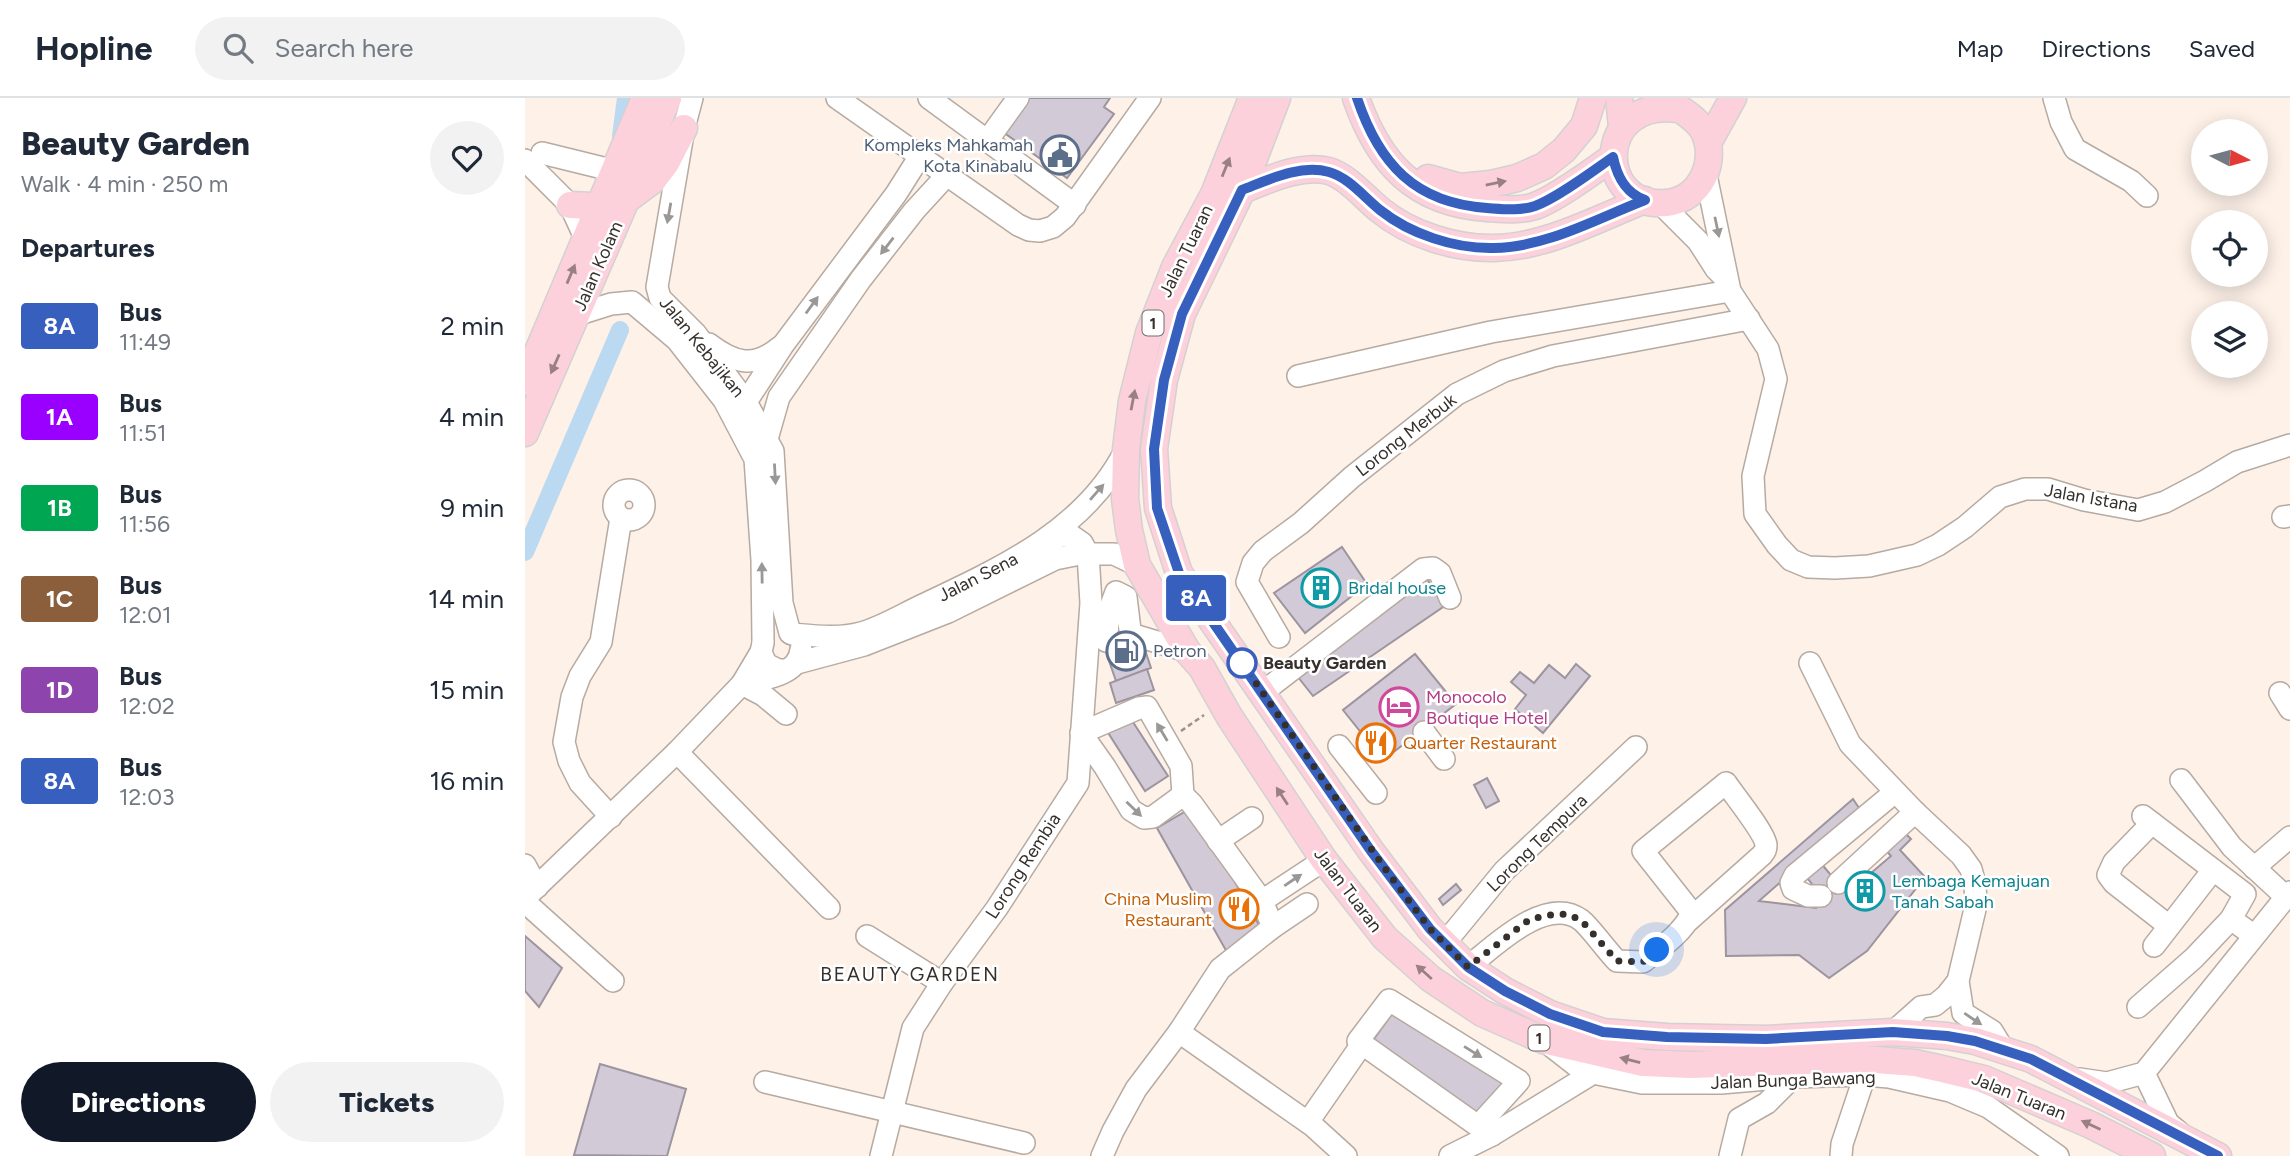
<!DOCTYPE html>
<meta charset="utf-8">
<style>
:root{--surface:#fff;--page:#f2f2f3;--text:#1f2937;--muted:#747a83;--line:#e0e1e3;--accent:#111827}
body{margin:0;font-family:Figtree,sans-serif;background:var(--page);color:var(--text);height:100vh;display:flex;flex-direction:column;font-size:26px;white-space:nowrap}
*{box-sizing:border-box;margin:0}
p{font-size:23px;color:var(--muted)}
.icon{flex:none;width:38px;height:38px;fill:none;stroke:currentColor;stroke-width:2;stroke-linecap:round;stroke-linejoin:round}
.map{position:relative;flex:1;overflow:hidden}
.panel{display:flex;flex-direction:column;background:var(--surface);width:525px}
.panel>*{flex:none}
.badge{padding:0 14px;border-radius:5px;font-size:24px;line-height:46px}
.needle{width:46px;rotate:96deg}
.fabs{position:absolute;left:1666px;top:21px;display:grid;gap:14px}
.fabs a{display:grid;place-items:center;width:77px;height:77px;border-radius:50%;background:var(--surface);box-shadow:0 4px 18px #0003;font-size:35px}
.you{position:absolute;width:35px;height:35px;margin:-18px;border:5px solid #fff;border-radius:50%;background:#1a73e8;box-shadow:0 0 0 10px #1a73e833}
.map>.badge{position:absolute;translate:-50% -50%;box-shadow:0 0 0 4px #fff}
h2{padding:0 21px;font-size:26px;line-height:63px}
.round{display:grid;place-items:center;flex:none;width:74px;height:74px;border-radius:37px;background:var(--page)}
.summary{display:flex;align-items:center;justify-content:space-between;height:119px;padding:0 21px}
h1{font-size:33px;font-weight:800;line-height:52px}
.button{display:flex;gap:14px;margin-top:auto;padding:14px 21px}
.button a{flex:1;height:80px;border-radius:42px;background:var(--accent);color:#fff;font-size:28px;font-weight:800;line-height:80px;text-align:center}
.button a+a{background:var(--page);color:var(--text)}
ul{padding:0;list-style:none}
li{display:flex;align-items:center;gap:21px;height:91px;padding:0 21px}
li div{flex:1}
li b{display:block;font-size:26px}
li em{font-style:normal}
li .badge{min-width:77px;font-weight:700;text-align:center}
header{display:flex;align-items:center;gap:42px;box-sizing:border-box;height:98px;padding:0 35px;background:var(--surface);border-bottom:2px solid var(--line)}
header strong{font-size:33px}
nav{display:flex;gap:38px;margin-inline-start:auto;font-size:24px}
.search{width:490px;height:63px;background:var(--page);display:flex;align-items:center;gap:18px;box-sizing:border-box;padding:0 24px;border-radius:38px;color:var(--muted);font-size:26px}
main{display:flex;flex:1;min-height:0}
.map>svg:first-child{display:block}
</style>
<header>
<strong>Hopline</strong>
<div class="search"><svg class="icon" aria-label="search" viewBox="0 0 24 24"><circle cx="10" cy="10" r="6"/><path d="M15 15l6 6"/></svg>Search here</div>
<nav><a>Map</a><a>Directions</a><a>Saved</a></nav>
</header>
<main>
<section class="panel">
<div class="summary"><div><h1>Beauty Garden</h1><p>Walk · 4 min · 250 m</p></div><a class="round"><svg class="icon" aria-label="heart" viewBox="0 0 24 24"><path d="M12 20l-8-8c-3-5 5-10 8-4 3-6 11-1 8 4z"/></svg></a></div>
<h2>Departures</h2>
<ul>
<li><span class="badge" style="background:#375fbe;color:#fff">8A</span><div><b>Bus</b><p>11:49</p></div><em>2 min</em></li>
<li><span class="badge" style="background:#90f;color:#fff">1A</span><div><b>Bus</b><p>11:51</p></div><em>4 min</em></li>
<li><span class="badge" style="background:#00a651;color:#fff">1B</span><div><b>Bus</b><p>11:56</p></div><em>9 min</em></li>
<li><span class="badge" style="background:#8b5e3c;color:#fff">1C</span><div><b>Bus</b><p>12:01</p></div><em>14 min</em></li>
<li><span class="badge" style="background:#8e44ad;color:#fff">1D</span><div><b>Bus</b><p>12:02</p></div><em>15 min</em></li>
<li><span class="badge" style="background:#375fbe;color:#fff">8A</span><div><b>Bus</b><p>12:03</p></div><em>16 min</em></li>
</ul>
<div class="button"><a>Directions</a><a>Tickets</a></div>
</section>
<div class="map">
<svg width="1765" height="1058" viewBox="0 0 1765 1058">
<rect width="100%" height="100%" fill="#fdf1e8"/>
<g fill="none" stroke-linecap="round" stroke-linejoin="round">
<!-- canal -->
<g stroke="#bbdaf2" stroke-width="18">
<path d="M96,38L101,0"/>
<path d="M0,454L95,232"/>
</g>
</g>
<!-- building -->
<g fill="#d2cad6" stroke="#9c949f" stroke-width="2">
<path d="M502,0H585L579,9L589,16L542,80L478,34Z"/>
<path d="M817,449L842,486L780,535L749,495Z"/>
<path d="M899,477L921,507L788,598L769,574Z"/>
<path d="M611,525L626,570L591,583L575,537Z"/>
<path d="M890,556L931,606L858,662L818,612Z"/>
<path d="M1051,566L1065,578L1018,635L990,611L1001,597L986,584L995,574L1009,585L1024,567L1040,580Z"/>
<path d="M622,571L629,592L591,605L585,585Z"/>
<path d="M604,618L643,678L620,693L582,633Z"/>
<path d="M962,680L974,703L961,710L949,687Z"/>
<path d="M1328,701L1336,713L1234,803L1291,810L1299,802L1280,777L1295,764L1314,787L1330,775L1339,781L1366,758L1358,749L1376,731L1386,741L1375,752L1400,779L1342,853L1304,880L1274,857L1201,858L1200,812Z"/>
<path d="M668,709L739,836L703,856L632,730Z"/>
<path d="M931,786L936,792L918,807L914,801Z"/>
<path d="M0,838L37,870L14,909L0,893Z"/>
<path d="M869,913L986,986L951,1016L849,941Z"/>
<path d="M75,966L161,991L142,1058L49,1057Z"/>
</g>
<g fill="none" stroke-linecap="round" stroke-linejoin="round">
<!-- minor casing -->
<g stroke="#b6aaa1" stroke-width="24">
<g id="minor">
<path d="M167,0L159,30L132,189L135,200L171,236L221,304L248,353L257,505L265,535"/>
<path d="M312,0L493,127L504,132L515,133L528,129L540,119L625,0"/>
<path d="M404,0L550,107"/>
<path d="M1529,0L1536,24L1550,51L1606,83L1622,98"/>
<path d="M462,43L493,0"/>
<path d="M17,55L90,73"/>
<path d="M0,62L45,107L61,142"/>
<path d="M1181,77L1205,193L1243,251L1251,281L1228,378L1230,416L1252,447L1266,462L1283,469L1310,470L1344,468L1392,457L1413,447L1440,429L1475,399L1500,391H1523L1559,402L1613,412L1640,404L1680,383L1712,364L1765,347"/>
<path d="M1135,105L1173,143L1191,171L1200,180"/>
<path d="M51,217L86,206L107,204L152,242L199,302L230,361L237,462L238,543"/>
<path d="M184,246C209,265 229,271 255,249"/>
<path d="M773,278L966,234L1205,193"/>
<path d="M218,314L221,304L258,247L371,96L395,58"/>
<path d="M242,341L254,299L336,181L389,113L422,77"/>
<circle cx="104" cy="407" r="15"/>
<path d="M1758,419L1765,418"/>
<path d="M267,536C290,538 314,541 336,535C358,529 380,515 400,506C476,470 560,432 600,353"/>
<path d="M754,539L722,484L728,465L738,453L776,425L827,379L932,296L979,273L1028,258L1224,221"/>
<path d="M581,543L585,510L591,494L601,499L605,532L609,537L662,553"/>
<path d="M238,545L236,554L241,566L253,572H260"/>
<path d="M272,565L339,547L423,514L530,461L555,456H589L612,467"/>
<path d="M1285,565L1325,646L1390,714L1436,757L1446,771L1450,786L1451,807L1433,883L1438,915L1467,933L1478,951"/>
<path d="M217,586C238,581 274,578 276,551"/>
<path d="M217,586L238,597L261,616"/>
<path d="M738,594L898,471L908,470L915,475L925,500"/>
<path d="M1755,595L1765,611"/>
<path d="M899,634L919,661"/>
<path d="M814,648L851,695"/>
<path d="M152,654L304,810"/>
<path d="M1656,682L1707,749L1761,799"/>
<path d="M658,697L628,719L619,720L606,712L580,669L556,635L614,610L622,609L656,668L658,697L667,706L737,803L748,829L782,806"/>
<path d="M1618,718L1720,796L1706,821L1728,837"/>
<path d="M86,719L55,685L44,663L39,644L47,599L55,578L76,544L96,420"/>
<path d="M1627,725L1589,764L1583,777L1589,785L1644,828"/>
<path d="M693,743L727,720"/>
<path d="M0,767L12,789"/>
<path d="M1729,770L1765,739"/>
<path d="M1313,785L1390,714"/>
<path d="M1296,798H1283L1268,791L1266,785L1270,777L1370,694"/>
<path d="M0,800L152,654L217,586L236,554"/>
<path d="M737,803L799,762"/>
<path d="M0,804L88,883"/>
<path d="M342,838L417,885"/>
<path d="M919,846L979,773L1111,649"/>
<path d="M1629,848L1688,772"/>
<path d="M943,869C968,849 1021,796 1056,822C1065,829 1082,853 1092,863L1118,864C1135,850 1157,836 1167,815L1118,753L1201,685C1209,697 1240,735 1241,747C1241,752 1240,753 1237,757L1163,823"/>
<path d="M1613,909L1669,860L1706,821"/>
<path d="M654,934L788,1028L821,1058"/>
<path d="M1368,934L1396,909L1410,907L1421,898L1433,883"/>
<path d="M1021,944L1053,969L1068,975L1117,985H1196L1268,979L1340,977L1364,979L1425,993L1463,1009L1533,1058"/>
<path d="M1619,975L1643,1025L1655,1035"/>
<path d="M1555,981L1582,985L1619,975L1765,794"/>
<path d="M240,984L499,1045"/>
<path d="M783,1024L837,946"/>
<path d="M953,1028L994,983L864,902L833,943L953,1028L967,1037"/>
<path d="M356,1058L388,930L417,885L472,810L553,685L566,505L563,456L557,445L547,438H536L501,454"/>
<path d="M577,1058L588,1033L611,991L654,934L695,871L748,829"/>
<path d="M925,1058L967,1037L1068,975"/>
<path d="M1205,1058L1214,1021L1242,1005L1268,979"/>
<path d="M1316,1058L1317,1046L1340,977"/>
</g>
</g>
<!-- major casing -->
<g stroke="#d3d1d1" stroke-width="29">
<g id="major">
<path d="M727,0L689,96L650,169L624,235L607,303L601,351L600,401L604,432L612,467L662,553L677,570L704,618L799,762L860,840L906,881L957,915L1018,942L1118,965L1165,967L1338,961L1390,965L1413,970L1459,981L1566,1027L1627,1058"/>
<path d="M752,0L717,92L657,216L639,282L629,351L633,410L654,475L846,753L905,831L943,869L980,893L1025,916L1078,934L1142,939L1241,941L1368,934L1422,938L1450,943L1506,961L1693,1058"/>
<path d="M831,0C854,66 890,105 962,110C978,111 995,113 1010,108C1032,100 1068,73 1088,59"/>
<path d="M1094,0L1097,29"/>
<path d="M1142,0C1153,12 1170,18 1178,32C1194,62 1176,102 1141,105C1071,111 1068,0 1153,11"/>
<path d="M1183,45L1208,0"/>
<path d="M903,80L935,89L966,86L992,80L1019,68L1039,52L1059,28L1068,0"/>
<path d="M717,92C743,82 775,66 804,73C823,79 840,100 855,112C884,136 930,151 969,150C1022,149 1071,121 1120,102"/>
<path d="M101,102L128,82L141,65L159,30"/>
<path d="M45,107L68,108L76,107"/>
<path d="M0,284L120,0"/>
<path d="M0,335L101,102L116,62L143,0"/>
</g>
</g>
<!-- path -->
<path stroke="#9a918b" stroke-width="2.5" stroke-dasharray="5 3.5" stroke-linecap="butt" d="M656,633L679,617"/>
<!-- minor -->
<use href="#minor" stroke="#fff" stroke-width="21"/>
<!-- major -->
<use href="#major" stroke="#fdd1dc" stroke-width="26"/>
</g>
<!-- one-way arrows -->
<defs><path id="oneway-solid" d="M-6-.8H1V-3.2L6.5 0L1 3.2V.8H-6Z" transform="scale(1.75)"/></defs>
<g fill="#998084">
<use href="#oneway-solid" transform="translate(701 69) rotate(-68)"/>
<use href="#oneway-solid" transform="translate(971 85) rotate(-11)"/>
<use href="#oneway-solid" transform="translate(46 176) rotate(-67)"/>
<use href="#oneway-solid" transform="translate(30 266) rotate(114)"/>
<use href="#oneway-solid" transform="translate(608 302) rotate(-79)"/>
<use href="#oneway-solid" transform="translate(757 698) rotate(-123)"/>
<use href="#oneway-solid" transform="translate(899 874) rotate(-138)"/>
<use href="#oneway-solid" transform="translate(1105 962) rotate(-166)"/>
<use href="#oneway-solid" transform="translate(1566 1027) rotate(-155)"/>
</g>
<g fill="#9a9896">
<use href="#oneway-solid" transform="translate(144 115) rotate(100)"/>
<use href="#oneway-solid" transform="translate(1192 129) rotate(78)"/>
<use href="#oneway-solid" transform="translate(362 148) rotate(128)"/>
<use href="#oneway-solid" transform="translate(287 207) rotate(-54)"/>
<use href="#oneway-solid" transform="translate(250 376) rotate(87)"/>
<use href="#oneway-solid" transform="translate(572 394) rotate(-49)"/>
<use href="#oneway-solid" transform="translate(237 475) rotate(-91)"/>
<use href="#oneway-solid" transform="translate(637 634) rotate(-121)"/>
<use href="#oneway-solid" transform="translate(609 711) rotate(44)"/>
<use href="#oneway-solid" transform="translate(768 782) rotate(-34)"/>
<use href="#oneway-solid" transform="translate(1448 921) rotate(34)"/>
<use href="#oneway-solid" transform="translate(948 954) rotate(32)"/>
</g>
<g fill="none" stroke-linecap="round" stroke-linejoin="round">
<!-- line casing -->
<g stroke="#fff" stroke-width="16">
<path id="line" d="M832,0C854,66 890,105 962,110C978,111 995,113 1010,108C1032,100 1068,73 1088,59C1092,78 1100,95 1120,102C1071,121 1022,149 969,150C930,151 885,136 855,112C840,100 823,79 804,74C775,66 743,82 717,92L657,216L639,282L629,351L632,410L654,475L846,753L905,831L943,869L980,893L1025,916L1078,934L1142,939L1241,941L1368,934L1422,938L1450,943L1506,961L1693,1058"/>
</g>
<!-- line -->
<use href="#line" stroke="#375fbe" stroke-width="10"/>
<!-- walk -->
<path stroke="#35302c" stroke-width="7" stroke-dasharray="0 12.6" d="M717,565L861,772L905,831L943,869L1005,821L1026,817L1042,816L1056,822L1092,863L1118,864L1132,852"/>
</g>
<!-- icons -->
<defs>
<g id="civic-ring" transform="scale(2.0125)"><circle r="9.5" fill="#fff" stroke="#5c6f8a" stroke-width="1.5"/><path d="M-.6-6.5H3V-4.5H.6V-3L4-1V1h2V6H-6V1h2V-1L-.6-3ZM-1.2 2.5V6h2.4V2.5Z" fill="#5c6f8a"/></g>
<g id="building-ring" transform="scale(2.0125)"><circle r="9.5" fill="#fff" stroke="#0f9aa8" stroke-width="1.5"/><path d="M-4-6H4V6H1V3H-1V6H-4ZM-2.5-4.3h1.7v1.8h-1.7ZM.8-4.3h1.7v1.8H.8ZM-2.5-1h1.7V.8h-1.7ZM.8-1h1.7V.8H.8Z" fill="#0f9aa8"/></g>
<g id="fuel-ring" transform="scale(2.0125)"><circle r="9.5" fill="#fff" stroke="#5c6f8a" stroke-width="1.5"/><path d="M-5.5-6h7V0h2V4h1.3V-2.5L3-4.5l.8-.8L6-3V5H2.5V1h-1V6h-7ZM-4.2-4.7v3.2H.2V-4.7Z" fill="#5c6f8a"/></g>
<g id="hotel-ring" transform="scale(2.0125)"><circle r="9.5" fill="#fff" stroke="#d1479c" stroke-width="1.5"/><path d="M-6-4.5h1.5V1H6V5H4.5V3h-9V5H-6ZM-4 0a1.8 1.8 0 1 1 3.6 0ZM.5 0V-2.5h3Q6-2.5 6 0Z" fill="#d1479c"/></g>
<g id="restaurant-ring" transform="scale(2.0125)"><circle r="9.5" fill="#fff" stroke="#e8710a" stroke-width="1.5"/><path d="M-5-6h1v4h1v-4h1v4h1v-4h1v5L-1.5 .5V6h-2V.5L-5-1ZM5-6V6H3V1.5H1.5Q1.5-4 5-6Z" fill="#e8710a"/></g>
</defs>
<g fill-rule="evenodd">
<use href="#civic-ring" x="535" y="57"/>
<use href="#building-ring" x="796" y="490"/>
<use href="#fuel-ring" x="601" y="553"/>
<use href="#hotel-ring" x="874" y="609"/>
<use href="#restaurant-ring" x="851" y="645"/>
<use href="#building-ring" x="1340" y="793"/>
<use href="#restaurant-ring" x="714" y="811"/>
</g>
<!-- markers -->
<circle fill="#fff" stroke="#375fbe" stroke-width="3.5" cx="717" cy="565" r="14"/>
<g text-anchor="middle" dominant-baseline="central" stroke-width="5" stroke-linejoin="round" paint-order="stroke">
<!-- shield labels -->
<g fill="#fff" stroke="#726e6b" stroke-width="2">
<rect x="617.5" y="212.5" width="21" height="25" rx="5"/>
<rect x="1003.5" y="927.5" width="21" height="25" rx="5"/>
</g>
<g font-size="16" font-weight="bold" fill="#35302c">
<text x="628" y="225">1</text>
<text x="1014" y="940">1</text>
</g>
<!-- service labels -->
<g font-size="18" fill="#4e5e75" stroke="#fff" text-anchor="end">
<text x="508" y="47">Kompleks Mahkamah<tspan x="508" dy="21">Kota Kinabalu</tspan></text>
<text x="628" y="553" text-anchor="start">Petron</text>
</g>
<!-- street labels -->
<g font-size="18" fill="#35302c" stroke="#fff">
<text transform="translate(661 153) rotate(-64)">Jalan Tuaran</text>
<text transform="translate(73 168) rotate(-66)">Jalan Kolam</text>
<text transform="translate(177 249) rotate(51)">Jalan Kebajikan</text>
<text transform="translate(881 337) rotate(-38)">Lorong Merbuk</text>
<text transform="translate(1566 400) rotate(10)">Jalan Istana</text>
<text transform="translate(453 479) rotate(-27)">Jalan Sena</text>
<text transform="translate(1012 745) rotate(-44)">Lorong Tempura</text>
<text transform="translate(498 768) rotate(-57)">Lorong Rembia</text>
<text transform="translate(823 792) rotate(53)">Jalan Tuaran</text>
<text transform="translate(1268 982) rotate(-2)">Jalan Bunga Bawang</text>
<text transform="translate(1494 998) rotate(22)">Jalan Tuaran</text>
</g>
<!-- culture labels -->
<g font-size="18" fill="#0d838f" stroke="#fff" text-anchor="start">
<text x="823" y="490">Bridal house</text>
<text x="1367" y="783">Lembaga Kemajuan<tspan x="1367" dy="21">Tanah Sabah</tspan></text>
</g>
<!-- stop labels -->
<g font-size="18" font-weight="bold" fill="#35302c" stroke="#fff" text-anchor="start">
<text x="738" y="565">Beauty Garden</text>
</g>
<!-- hotel labels -->
<g font-size="18" fill="#b23c85" stroke="#fff" text-anchor="start">
<text x="901" y="599">Monocolo<tspan x="901" dy="21">Boutique Hotel</tspan></text>
</g>
<!-- food labels -->
<g font-size="18" fill="#c56008" stroke="#fff" text-anchor="start">
<text x="878" y="645">Quarter Restaurant</text>
<text x="687" y="801" text-anchor="end">China Muslim<tspan x="687" dy="21">Restaurant</tspan></text>
</g>
<!-- neighbourhood labels -->
<g font-size="19" letter-spacing="2" fill="#35302c" stroke="#fff">
<text x="385" y="876">BEAUTY GARDEN</text>
</g>
</g>
</svg>
<div class="fabs">
<a><svg class="needle" viewBox="-14 -14 28 28"><path d="M0-13l5 13h-10z" fill="#e53935"/><path d="M0 13l5-13h-10z" fill="#747a83"/></svg></a>
<a><svg class="icon" aria-label="locate" viewBox="0 0 24 24"><circle cx="12" cy="12" r="6"/><path d="M12 2v4M12 18v4M2 12h4M18 12h4"/></svg></a>
<a><svg class="icon" aria-label="layers" viewBox="0 0 24 24"><path d="M12 4l9 5-9 5-9-5zM3 14l9 5 9-5"/></svg></a>
</div>
<div class="you" style="left:1132px;top:852px"></div>
<b class="badge" style="left:671px;top:500px;background:#375fbe;color:#fff">8A</b>
</div>
</main>
